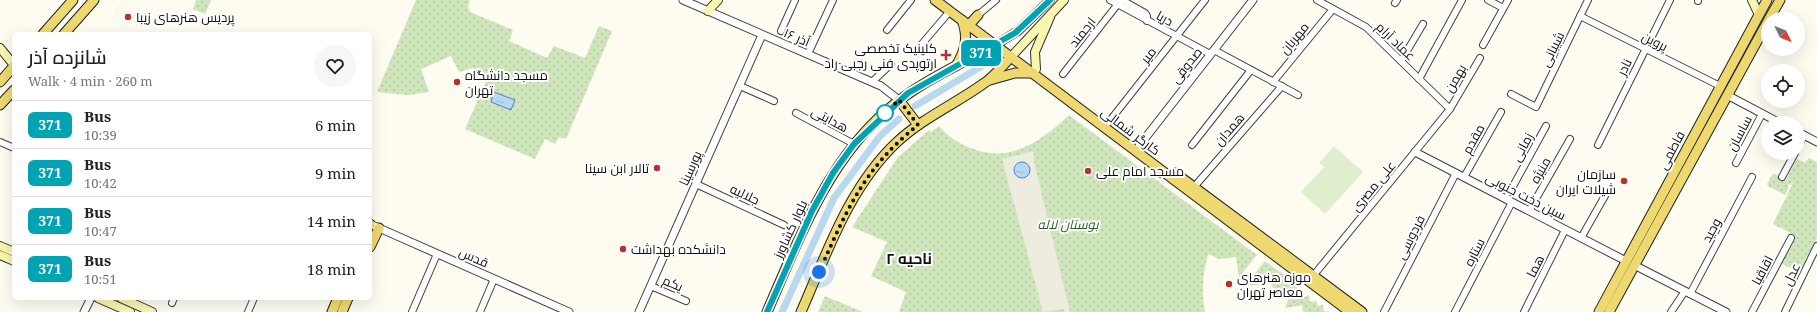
<!DOCTYPE html>
<meta charset="utf-8">
<style>
:root{--surface:#fff;--page:#f6f6f6;--text:#202124;--muted:#757577;--line:#e0e0e0}
body{margin:0;font-family:"Noto Serif",Cairo,serif;background:var(--page);color:var(--text);height:100vh;display:flex;flex-direction:column;font-size:15px;white-space:nowrap}
*{box-sizing:border-box;margin:0}
p{font-size:13px;color:var(--muted)}
.icon{flex:none;width:22px;height:22px;fill:none;stroke:currentColor;stroke-width:2;stroke-linecap:round;stroke-linejoin:round}
.map{position:relative;flex:1;overflow:hidden}
.sheet{position:absolute;left:12px;top:32px;width:360px;height:268px;display:flex;flex-direction:column;background:var(--surface);border-radius:6px;box-shadow:0 4px 16px #0002}
.sheet>*{flex:none}
.badge{padding:0 8px;border-radius:6px;font-size:14px;line-height:26px}
.needle{width:26px;rotate:133deg}
.tools{position:absolute;left:1761px;top:12px;display:grid;gap:8px}
.tools a{display:grid;place-items:center;width:44px;height:44px;border-radius:50%;background:var(--surface);box-shadow:0 4px 16px #0002;font-size:20px}
.you{position:absolute;width:20px;height:20px;margin:-10px;border:3px solid #fff;border-radius:50%;background:#1a73e8;box-shadow:0 0 0 6px #1a73e833}
.map>.badge{position:absolute;translate:-50% -50%;box-shadow:0 0 0 2px #fff}
.round{display:grid;place-items:center;flex:none;width:42px;height:42px;border-radius:21px;background:var(--page)}
.summary{display:flex;align-items:center;justify-content:space-between;height:68px;padding:0 16px}
h1{font-size:19px;font-weight:600;line-height:30px}
ul{padding:0;list-style:none}
li{display:flex;align-items:center;gap:12px;height:48px;padding:0 16px;border-top:1px solid var(--line)}
li div{flex:1}
li b{display:block;font-size:15px}
li em{font-style:normal}
li .badge{min-width:44px;font-weight:700;text-align:center}
.map>svg:first-child{display:block}
</style>
<div class="map">
<svg width="1817" height="312" viewBox="0 0 1817 312">
<defs>
<pattern id="grass-dots" width="8" height="8" patternUnits="userSpaceOnUse"><rect width="8" height="8" fill="#cfe6bc"/><path d="M2 2h.1M6 6h.1" fill="none" stroke="#b1c4a0" stroke-width="1.8" stroke-linecap="round"/></pattern>
<pattern id="water-ripples" width="26" height="14" patternUnits="userSpaceOnUse"><rect width="26" height="14" fill="#b8d8f1"/><path d="M2 4q2-2 4 0t4 0M15 11q2-2 4 0t4 0" fill="none" stroke="#9db8cd"/></pattern>
</defs>
<rect width="100%" height="100%" fill="#fefcf0"/>
<!-- grass -->
<g fill="url(#grass-dots)">
<path d="M196,0H211L205,14L193,9Z"/>
<path d="M416,0H470L468,6L470,12L513,30L509,41L547,58L554,46L585,58L599,26L612,31L566,139L559,137L555,144L545,139L535,159L465,129L489,75L473,68L459,72L451,56L421,69L429,92L408,95L377,92Z"/>
<path d="M1069,115L1257,255L1239,277L1236,257L1219,259L1208,254C1203,274 1201,292 1205,312H899L906,292L871,276L887,242L852,227L898,157L929,130L931,132L939,126C947,136 957,142 968,147C1009,165 1040,142 1069,115Z"/>
<path d="M1809,158L1817,162V238L1799,272L1780,263L1794,235L1773,224L1793,183L1789,181L1792,183L1791,185L1788,184V187H1789L1785,195L1768,186L1767,184L1772,175L1775,174L1786,180L1797,159L1805,163Z"/>
<path d="M1265,261L1291,280V286L1297,287V292L1303,291L1304,297L1309,295L1310,302L1317,301V306L1323,305L1324,311L1331,312H1303L1302,305L1285,308L1288,300L1286,294L1269,296V294H1272L1273,288L1271,283L1247,286V283Z"/>
<path d="M825,296L863,312H818Z"/>
</g>
<!-- pitch -->
<path fill="#e0eecd" d="M1334,146L1363,172L1325,214L1301,192L1324,167L1319,163Z"/>
<!-- plaza -->
<path fill="#eeebdf" d="M1034,151V162L1070,312H1065L1064,309L1043,312L1002,159Z"/>
<!-- water -->
<g fill="url(#water-ripples)" stroke="#4588c3">
<path d="M494,92L515,100L511,110L491,102Z"/>
<circle cx="1022" cy="170" r="8"/>
</g>
<g fill="none" stroke-linecap="round" stroke-linejoin="round">
<!-- canal -->
<g stroke="#b8d8f1" stroke-width="7">
<path d="M915,106L982,66"/>
<path d="M782,312L834,198L880,136L899,119"/>
</g>
<!-- minor casing -->
<g stroke="#414141" stroke-width="8">
<g id="minor">
<path d="M1110,0L1210,54"/>
<path d="M1122,0L1145,13L1147,16V21"/>
<path d="M1317,0L1366,27L1450,109"/>
<path d="M1488,0L1503,8"/>
<path d="M1698,1V0"/>
<path d="M1395,3L1397,0"/>
<path d="M978,15L996,0"/>
<path d="M1580,16L1720,86"/>
<path d="M887,30L911,0"/>
<path d="M781,31L795,0"/>
<path d="M921,45L950,11"/>
<path d="M1483,45L1508,0"/>
<path d="M1214,50L1298,95"/>
<path d="M808,54L833,0"/>
<path d="M1401,61L1423,24"/>
<path d="M1063,74L1121,0"/>
<path d="M1419,79L1462,0"/>
<path d="M872,82L891,64"/>
<path d="M1273,82L1333,9"/>
<path d="M740,86L774,101"/>
<path d="M1511,94L1536,107L1588,0"/>
<path d="M796,113L854,144"/>
<path d="M1108,123L1205,0"/>
<path d="M0,142L14,148"/>
<path d="M1192,145L1251,70"/>
<path d="M1598,145L1670,0"/>
<path d="M1798,147L1804,135"/>
<path d="M1736,163L1762,114"/>
<path d="M1464,177L1501,112"/>
<path d="M1782,177L1795,153"/>
<path d="M696,184L784,225"/>
<path d="M1194,187L1282,86"/>
<path d="M1506,199L1546,126"/>
<path d="M1529,211L1570,139"/>
<path d="M1581,238L1606,194"/>
<path d="M1313,276L1450,109L1480,58"/>
<path d="M651,286L686,301"/>
<path d="M1690,294L1752,177"/>
<path d="M172,303L174,298"/>
<path d="M248,312L254,298"/>
<path d="M412,312L437,254"/>
<path d="M480,312L494,279"/>
<path d="M1384,312L1456,173"/>
<path d="M1455,312L1512,202"/>
<path d="M1524,312L1565,230"/>
<path d="M1671,312L1685,291"/>
<path d="M1752,312L1791,238"/>
<path d="M1785,312L1817,246"/>
</g>
</g>
<!-- tertiary casing -->
<g stroke="#414141" stroke-width="9">
<g id="tertiary">
<path d="M683,0L881,86L899,100"/>
<path d="M1727,95L1780,123"/>
<path d="M1798,132L1817,142"/>
<path d="M1139,146L1253,0"/>
<path d="M1415,152L1626,261"/>
<path d="M370,224L569,312"/>
<path d="M1634,265L1726,312"/>
<path d="M84,312L91,298"/>
<path d="M639,312L762,35"/>
</g>
</g>
<!-- secondary casing -->
<g stroke="#303030" stroke-width="10">
<g id="secondary">
<path d="M1752,0L1759,15"/>
<path d="M708,11L718,0"/>
<path d="M995,45L1018,31L1050,0"/>
<path d="M0,48L14,65"/>
<path d="M1011,57L1064,0"/>
<path d="M1036,69L1035,52L1050,17"/>
<path d="M0,246L14,252"/>
<path d="M0,255L14,261"/>
<path d="M98,298L130,312"/>
<path d="M121,298L152,312"/>
</g>
</g>
<!-- primary casing -->
<g stroke="#1f1f1f" stroke-width="11">
<g id="primary">
<path d="M935,0L1350,312"/>
<path d="M1769,19L1780,0"/>
<path d="M969,25L978,15"/>
<path d="M43,34L73,0"/>
<path d="M64,34L94,0"/>
<path d="M956,66C965,51 969,38 962,20"/>
<path d="M990,80L1015,73H1033"/>
<path d="M0,82L14,66"/>
<path d="M899,100L918,125"/>
<path d="M0,105L14,90"/>
<path d="M1175,173L1362,312"/>
<path d="M370,225V224"/>
<path d="M370,247L379,228"/>
<path d="M332,312L338,298"/>
<path d="M342,312L348,298"/>
<path d="M767,312C802,232 833,145 908,94C933,76 968,60 995,45"/>
<path d="M801,312C827,253 849,187 897,142C923,118 955,104 983,84C994,77 1002,66 1011,57"/>
<path d="M1599,312L1767,0"/>
<path d="M1609,312L1768,21"/>
</g>
</g>
<!-- minor -->
<use href="#minor" stroke="#fff" stroke-width="6"/>
<!-- tertiary -->
<use href="#tertiary" stroke="#fff" stroke-width="7"/>
<!-- secondary -->
<use href="#secondary" stroke="#f9f6b0" stroke-width="8"/>
<!-- primary -->
<use href="#primary" stroke="#eed870" stroke-width="9"/>
</g>
<g fill="none" stroke-linecap="round" stroke-linejoin="round">
<!-- line casing -->
<g stroke="#fff" stroke-width="9">
<path id="line" d="M767,312L812,211L833,173L854,144L908,93L1015,33L1050,0"/>
</g>
<!-- line -->
<use href="#line" stroke="#00a3b4" stroke-width="6"/>
<!-- walk -->
<path stroke="#0e0e0e" stroke-width="4" stroke-dasharray="0 7.2" d="M819,272C847,210 863,169 918,125L899,100L882,116L885,113"/>
</g>
<!-- markers -->
<g fill="#b33330" stroke="#fff" stroke-width="1.5">
<circle cx="128" cy="17" r="4"/>
<path d="M944 49h4v4h4v4h-4v4h-4v-4h-4v-4h4z"/>
<circle cx="457" cy="82" r="4"/>
<circle cx="657" cy="168" r="4"/>
<circle cx="1088" cy="171" r="4"/>
<circle cx="1624" cy="181" r="4"/>
<circle cx="623" cy="249" r="4"/>
<circle cx="1229" cy="284" r="4"/>
</g>
<circle fill="#fff" stroke="#00a3b4" stroke-width="2" cx="885" cy="113" r="8"/>
<g text-anchor="middle" dominant-baseline="central" stroke-width="4" stroke-linejoin="round" paint-order="stroke">
<!-- poi labels -->
<g font-size="13" fill="#0e0e0e" stroke="#fff" text-anchor="start">
<text x="136" y="17">پردیس هنرهای زیبا</text>
<text x="937" y="48" text-anchor="end">کلینیک تخصصی<tspan x="937" dy="15">ارتوپدی فنی رجبی راد</tspan></text>
<text x="465" y="75">مسجد دانشگاه<tspan x="465" dy="15">تهران</tspan></text>
<text x="649" y="168" text-anchor="end">تالار ابن سینا</text>
<text x="1096" y="171">مسجد امام علی</text>
<text x="1616" y="174" text-anchor="end">سازمان<tspan x="1616" dy="15">شیلات ایران</tspan></text>
<text x="631" y="249">دانشکده بهداشت</text>
<text x="1237" y="277">موزه هنرهای<tspan x="1237" dy="15">معاصر تهران</tspan></text>
</g>
<!-- street labels -->
<g font-size="13" fill="#0e0e0e" stroke="#fff">
<text transform="translate(1165 18) rotate(28)">دریا</text>
<text transform="translate(1082 32) rotate(-52)">ارجمند</text>
<text transform="translate(797 37) rotate(23)">۱۶ آذر</text>
<text transform="translate(1294 38) rotate(-50)">مهربان</text>
<text transform="translate(1396 41) rotate(44)">عماد آرام</text>
<text transform="translate(1655 41) rotate(26)">پروین</text>
<text transform="translate(1552 49) rotate(-64)">شیبانی</text>
<text transform="translate(1148 55) rotate(-52)">میر</text>
<text transform="translate(1186 65) rotate(-52)">صدوقی</text>
<text transform="translate(1624 67) rotate(-64)">نادر</text>
<text transform="translate(1455 78) rotate(-60)">بهمن</text>
<text transform="translate(830 119) rotate(28)">هدایتی</text>
<text transform="translate(1229 129) rotate(-49)">همدان</text>
<text transform="translate(1131 131) rotate(37)">کارگر شمالی</text>
<text transform="translate(1739 133) rotate(-62)">ساسان</text>
<text transform="translate(1473 139) rotate(-61)">مقدم</text>
<text transform="translate(1522 147) rotate(-61)">زمانی</text>
<text transform="translate(1671 150) rotate(-62)">فاطمی</text>
<text transform="translate(690 168) rotate(-66)">پورسینا</text>
<text transform="translate(1540 170) rotate(-60)">منیژه</text>
<text transform="translate(1373 186) rotate(-50)">علی مصری</text>
<text transform="translate(745 194) rotate(25)">جلالیه</text>
<text transform="translate(1526 196) rotate(27)">سین دخت جنوبی</text>
<text transform="translate(790 229) rotate(-65)">بلوار کشاورز</text>
<text transform="translate(1711 230) rotate(-62)">وحید</text>
<text transform="translate(1410 237) rotate(-63)">فردوسی</text>
<text transform="translate(1474 252) rotate(-63)">ستاره</text>
<text transform="translate(474 257) rotate(24)">قدس</text>
<text transform="translate(1535 266) rotate(-63)">هما</text>
<text transform="translate(1762 270) rotate(-62)">اقاقیا</text>
<text transform="translate(1791 274) rotate(-64)">عدل</text>
<text transform="translate(673 283) rotate(24)">یکم</text>
</g>
<!-- park labels -->
<g font-size="13" font-style="italic" fill="#2b6123" stroke="#fff">
<text x="1068" y="224">بوستان لاله</text>
</g>
<!-- quarter labels -->
<g font-size="15" font-weight="bold" fill="#0e0e0e" stroke="#fff">
<text x="909" y="258">ناحیه ۲</text>
</g>
</g>
</svg>
<div class="tools">
<a><svg class="needle" viewBox="-14 -14 28 28"><path d="M0-13l5 13h-10z" fill="#e53935"/><path d="M0 13l5-13h-10z" fill="#757577"/></svg></a>
<a><svg class="icon" aria-label="locate" viewBox="0 0 24 24"><circle cx="12" cy="12" r="6"/><path d="M12 2v4M12 18v4M2 12h4M18 12h4"/></svg></a>
<a><svg class="icon" aria-label="layers" viewBox="0 0 24 24"><path d="M12 4l9 5-9 5-9-5zM3 14l9 5 9-5"/></svg></a>
</div>
<div class="you" style="left:819px;top:272px"></div>
<b class="badge" style="left:981px;top:53px;background:#00a3b4;color:#fff">371</b>
<section class="sheet">
<div class="summary"><div><h1>شانزده آذر</h1><p>Walk · 4 min · 260 m</p></div><a class="round"><svg class="icon" aria-label="heart" viewBox="0 0 24 24"><path d="M12 20l-8-8c-3-5 5-10 8-4 3-6 11-1 8 4z"/></svg></a></div>
<ul>
<li><span class="badge" style="background:#00a3b4;color:#fff">371</span><div><b>Bus</b><p>10:39</p></div><em>6 min</em></li>
<li><span class="badge" style="background:#00a3b4;color:#fff">371</span><div><b>Bus</b><p>10:42</p></div><em>9 min</em></li>
<li><span class="badge" style="background:#00a3b4;color:#fff">371</span><div><b>Bus</b><p>10:47</p></div><em>14 min</em></li>
<li><span class="badge" style="background:#00a3b4;color:#fff">371</span><div><b>Bus</b><p>10:51</p></div><em>18 min</em></li>
</ul>
</section>
</div>
